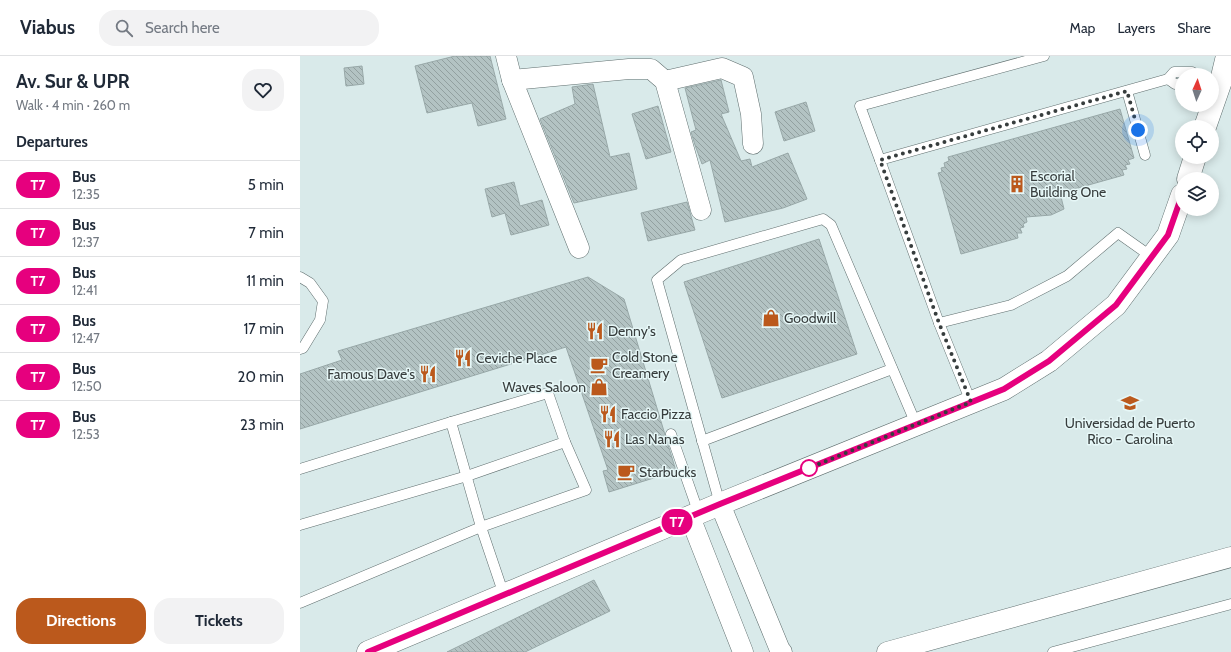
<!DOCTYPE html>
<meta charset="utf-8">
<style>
:root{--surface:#fff;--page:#f2f2f3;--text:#1f2937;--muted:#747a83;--line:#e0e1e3;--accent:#bb591c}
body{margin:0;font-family:Cabin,sans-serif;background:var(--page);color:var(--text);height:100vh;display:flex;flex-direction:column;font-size:15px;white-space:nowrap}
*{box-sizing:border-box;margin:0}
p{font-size:13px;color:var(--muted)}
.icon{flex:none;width:22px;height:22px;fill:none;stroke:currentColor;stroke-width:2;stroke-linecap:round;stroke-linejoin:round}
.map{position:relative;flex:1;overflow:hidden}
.side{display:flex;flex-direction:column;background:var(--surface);width:300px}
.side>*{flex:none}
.badge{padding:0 8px;border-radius:13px;font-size:14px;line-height:26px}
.needle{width:26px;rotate:3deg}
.buttons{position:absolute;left:875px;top:12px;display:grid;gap:8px}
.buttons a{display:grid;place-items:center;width:44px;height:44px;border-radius:50%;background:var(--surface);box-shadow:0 2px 10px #0003;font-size:20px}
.you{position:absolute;width:20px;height:20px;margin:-10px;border:3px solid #fff;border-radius:50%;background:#1a73e8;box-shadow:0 0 0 6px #1a73e833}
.map>.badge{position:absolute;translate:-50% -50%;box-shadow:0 0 0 2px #fff}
h2{padding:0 16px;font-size:15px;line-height:36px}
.round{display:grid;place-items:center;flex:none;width:42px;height:42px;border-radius:16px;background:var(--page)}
.headline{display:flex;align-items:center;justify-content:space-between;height:68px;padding:0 16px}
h1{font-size:19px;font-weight:700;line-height:30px}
.button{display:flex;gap:8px;margin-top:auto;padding:8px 16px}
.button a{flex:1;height:46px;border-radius:16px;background:var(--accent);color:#fff;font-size:16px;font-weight:700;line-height:46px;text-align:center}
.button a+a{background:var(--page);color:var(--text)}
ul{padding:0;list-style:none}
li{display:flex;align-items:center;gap:12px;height:48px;padding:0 16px;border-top:1px solid var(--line)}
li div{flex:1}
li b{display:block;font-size:15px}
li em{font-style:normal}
li .badge{min-width:44px;font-weight:700;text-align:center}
header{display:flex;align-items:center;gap:24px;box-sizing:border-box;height:56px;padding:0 20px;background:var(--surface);border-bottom:1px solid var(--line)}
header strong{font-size:19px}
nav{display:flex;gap:22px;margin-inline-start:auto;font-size:14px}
.search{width:280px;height:36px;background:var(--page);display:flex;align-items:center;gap:10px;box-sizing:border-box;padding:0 14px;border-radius:16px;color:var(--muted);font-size:15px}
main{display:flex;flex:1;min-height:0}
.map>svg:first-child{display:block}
</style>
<header>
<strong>Viabus</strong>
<div class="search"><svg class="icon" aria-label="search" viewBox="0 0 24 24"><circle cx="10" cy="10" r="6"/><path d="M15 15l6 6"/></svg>Search here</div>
<nav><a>Map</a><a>Layers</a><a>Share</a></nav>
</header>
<main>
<section class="side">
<div class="headline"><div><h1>Av. Sur &amp; UPR</h1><p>Walk · 4 min · 260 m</p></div><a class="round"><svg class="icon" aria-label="heart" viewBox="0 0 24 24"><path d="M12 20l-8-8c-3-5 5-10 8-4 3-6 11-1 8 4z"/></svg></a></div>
<h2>Departures</h2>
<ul>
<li><span class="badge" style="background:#e6007e;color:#fff">T7</span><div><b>Bus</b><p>12:35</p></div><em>5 min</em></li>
<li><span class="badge" style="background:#e6007e;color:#fff">T7</span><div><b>Bus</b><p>12:37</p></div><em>7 min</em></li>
<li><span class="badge" style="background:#e6007e;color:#fff">T7</span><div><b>Bus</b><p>12:41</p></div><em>11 min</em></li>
<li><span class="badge" style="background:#e6007e;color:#fff">T7</span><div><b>Bus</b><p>12:47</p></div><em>17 min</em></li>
<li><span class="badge" style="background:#e6007e;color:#fff">T7</span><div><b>Bus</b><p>12:50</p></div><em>20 min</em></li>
<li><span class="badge" style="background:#e6007e;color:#fff">T7</span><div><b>Bus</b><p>12:53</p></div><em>23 min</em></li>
</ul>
<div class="button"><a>Directions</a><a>Tickets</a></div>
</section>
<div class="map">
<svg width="931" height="596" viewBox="0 0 931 596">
<defs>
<pattern id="building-back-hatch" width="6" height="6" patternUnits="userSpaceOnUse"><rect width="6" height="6" fill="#b3c3c3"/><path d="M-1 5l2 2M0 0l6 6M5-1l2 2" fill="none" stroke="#92a0a0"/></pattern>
</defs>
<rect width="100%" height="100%" fill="#d9eaea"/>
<!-- building -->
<g fill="url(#building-back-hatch)" stroke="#98a8a8">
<path d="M155,0H190L206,63L178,70L172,47L127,57L115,10Z"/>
<path d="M62,10L64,28L46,30L44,12Z"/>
<path d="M421,24L429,56L421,58L441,105L450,103L452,111L488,97L507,143L483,152L425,166L410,104L402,108L395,89L391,76L396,74L385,32Z"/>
<path d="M293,28L310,101L329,97L337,133L274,147L240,63L275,48L272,31Z"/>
<path d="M506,46L515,75L484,85L475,56Z"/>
<path d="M358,50L371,96L346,103L332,58Z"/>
<path d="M820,53L834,102L828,104L830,108L825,109L827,113L822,114L824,119L760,137L764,153L751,159L726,161L727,166L723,168L724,171L720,172L722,177H717L718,182L661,198L638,117L642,116L641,112L645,111L644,107L649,105L648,101Z"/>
<path d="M214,126L220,150L242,144L249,169L211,179L205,157L192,161L185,133Z"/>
<path d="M387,146L395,174L348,185L341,157Z"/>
<path d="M519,183L557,298L422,342L384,226Z"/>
<path d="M288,221L324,243L376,415L309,436L303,415L308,414L266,291L0,373V318L42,304L38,295Z"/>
<path d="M294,524L310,555L225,596H147Z"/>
</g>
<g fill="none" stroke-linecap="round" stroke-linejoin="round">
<!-- service casing -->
<g stroke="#606f6f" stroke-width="11">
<g id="service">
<path d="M868,23L875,28H882"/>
<path d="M827,35L845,99"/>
<path d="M580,104L560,50L744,0"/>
<path d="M0,221L10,227L23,245L20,264L3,292L0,293"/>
<path d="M639,267L711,249L767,220L818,177L852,201"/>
<path d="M671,346L639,267L580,104L868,23L874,16H892L896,19"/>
<path d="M371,378L399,458"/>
<path d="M402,385L592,313"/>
<path d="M0,413L151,366L181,471L286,434L265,386"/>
<path d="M420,448L357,224L381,204L523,163L531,169L616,368"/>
<path d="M0,469L167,420L265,386L248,337L151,366"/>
<path d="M0,547L181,471L204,539"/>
<path d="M753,596L931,548"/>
</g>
</g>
<!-- minor casing -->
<g stroke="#606f6f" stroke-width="21">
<g id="minor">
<path d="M206,0L212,24L279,192"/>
<path d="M212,24L329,13H351L365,25L401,154"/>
<path d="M365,25L422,12L443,21L451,58L453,88"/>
<path d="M420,448L480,594L482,596"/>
<path d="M390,461L443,596"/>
<path d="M587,596L931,501"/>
</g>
</g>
<!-- tertiary casing -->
<g stroke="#606f6f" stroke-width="23">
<g id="tertiary">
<path d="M905,71L921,25L927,0"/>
<path d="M888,123L895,101"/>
<path d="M68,596L420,448L704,333L749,305L816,249L868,179L882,139"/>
</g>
</g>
<!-- service -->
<use href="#service" stroke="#fff" stroke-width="10"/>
<!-- minor -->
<use href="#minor" stroke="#fff" stroke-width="20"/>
<!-- tertiary -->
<use href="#tertiary" stroke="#fff" stroke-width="22"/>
</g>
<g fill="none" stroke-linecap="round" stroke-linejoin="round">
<!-- line casing -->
<g stroke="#fff" stroke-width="9">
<path id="line" d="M68,596L420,448L704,333L749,305L816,249L868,179L882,139"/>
</g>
<!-- line -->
<use href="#line" stroke="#e6007e" stroke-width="6"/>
<!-- walk -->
<path stroke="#373d3d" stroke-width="4" stroke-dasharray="0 7.2" d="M509,412L504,414L671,346L639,267L580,104L827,35L838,74"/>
</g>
<!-- icons -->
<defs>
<g id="building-bare" transform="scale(1.38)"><path d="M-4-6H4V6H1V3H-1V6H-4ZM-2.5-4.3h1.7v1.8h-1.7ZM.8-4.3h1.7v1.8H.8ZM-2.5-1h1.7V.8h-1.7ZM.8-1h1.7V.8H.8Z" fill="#bb591c" stroke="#e6f7f7" stroke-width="2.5" paint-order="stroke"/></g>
<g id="shop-bare" transform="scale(1.38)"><path d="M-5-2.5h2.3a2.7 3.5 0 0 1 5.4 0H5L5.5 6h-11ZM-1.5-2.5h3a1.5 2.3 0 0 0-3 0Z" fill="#bb591c" stroke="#e6f7f7" stroke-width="2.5" paint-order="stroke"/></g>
<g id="restaurant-bare" transform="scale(1.38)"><path d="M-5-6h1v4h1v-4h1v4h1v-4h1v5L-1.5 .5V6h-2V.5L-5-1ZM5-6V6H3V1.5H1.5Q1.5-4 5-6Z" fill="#bb591c" stroke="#e6f7f7" stroke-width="2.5" paint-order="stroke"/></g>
<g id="cafe-bare" transform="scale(1.38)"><path d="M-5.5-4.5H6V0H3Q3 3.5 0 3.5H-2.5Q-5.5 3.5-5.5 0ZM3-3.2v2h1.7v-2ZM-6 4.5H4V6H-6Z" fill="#bb591c" stroke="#e6f7f7" stroke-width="2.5" paint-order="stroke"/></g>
<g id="university-bare" transform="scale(1.38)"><path d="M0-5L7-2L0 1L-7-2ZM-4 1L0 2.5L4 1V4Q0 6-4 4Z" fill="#bb591c" stroke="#e6f7f7" stroke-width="2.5" paint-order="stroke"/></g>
</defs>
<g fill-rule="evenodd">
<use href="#building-bare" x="717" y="128"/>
<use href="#shop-bare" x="471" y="262"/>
<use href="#restaurant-bare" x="295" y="275"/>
<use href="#restaurant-bare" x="163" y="302"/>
<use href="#cafe-bare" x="299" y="309"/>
<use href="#restaurant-bare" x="128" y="318"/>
<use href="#shop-bare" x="299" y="331"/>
<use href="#university-bare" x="830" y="347"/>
<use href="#restaurant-bare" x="308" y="358"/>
<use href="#restaurant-bare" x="312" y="383"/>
<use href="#cafe-bare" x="326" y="416"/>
</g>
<!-- markers -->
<circle fill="#fff" stroke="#e6007e" stroke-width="2" cx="509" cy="412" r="8"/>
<g text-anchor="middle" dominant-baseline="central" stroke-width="3" stroke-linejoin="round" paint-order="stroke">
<!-- poi labels -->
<g font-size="14" fill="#373d3d" stroke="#e6f7f7" text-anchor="start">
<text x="730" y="120">Escorial<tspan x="730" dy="16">Building One</tspan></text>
<text x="484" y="262">Goodwill</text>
<text x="308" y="275">Denny's</text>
<text x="312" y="301">Cold Stone<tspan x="312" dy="16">Creamery</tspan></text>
<text x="176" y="302">Ceviche Place</text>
<text x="115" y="318" text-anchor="end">Famous Dave's</text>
<text x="286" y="331" text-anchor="end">Waves Saloon</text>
<text x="321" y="358">Faccio Pizza</text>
<text x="830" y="367" text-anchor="middle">Universidad de Puerto<tspan x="830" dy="16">Rico - Carolina</tspan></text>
<text x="325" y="383">Las Nanas</text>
<text x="339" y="416">Starbucks</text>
</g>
</g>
</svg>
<div class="buttons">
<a><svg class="needle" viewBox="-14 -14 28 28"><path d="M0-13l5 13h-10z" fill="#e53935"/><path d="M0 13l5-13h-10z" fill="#747a83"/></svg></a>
<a><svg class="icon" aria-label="locate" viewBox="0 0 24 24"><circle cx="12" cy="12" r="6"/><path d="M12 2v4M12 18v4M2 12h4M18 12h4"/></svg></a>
<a><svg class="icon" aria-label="layers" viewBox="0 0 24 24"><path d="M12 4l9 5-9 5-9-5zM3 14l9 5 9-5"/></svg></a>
</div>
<div class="you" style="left:838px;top:74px"></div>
<b class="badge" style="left:377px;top:466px;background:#e6007e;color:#fff">T7</b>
</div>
</main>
